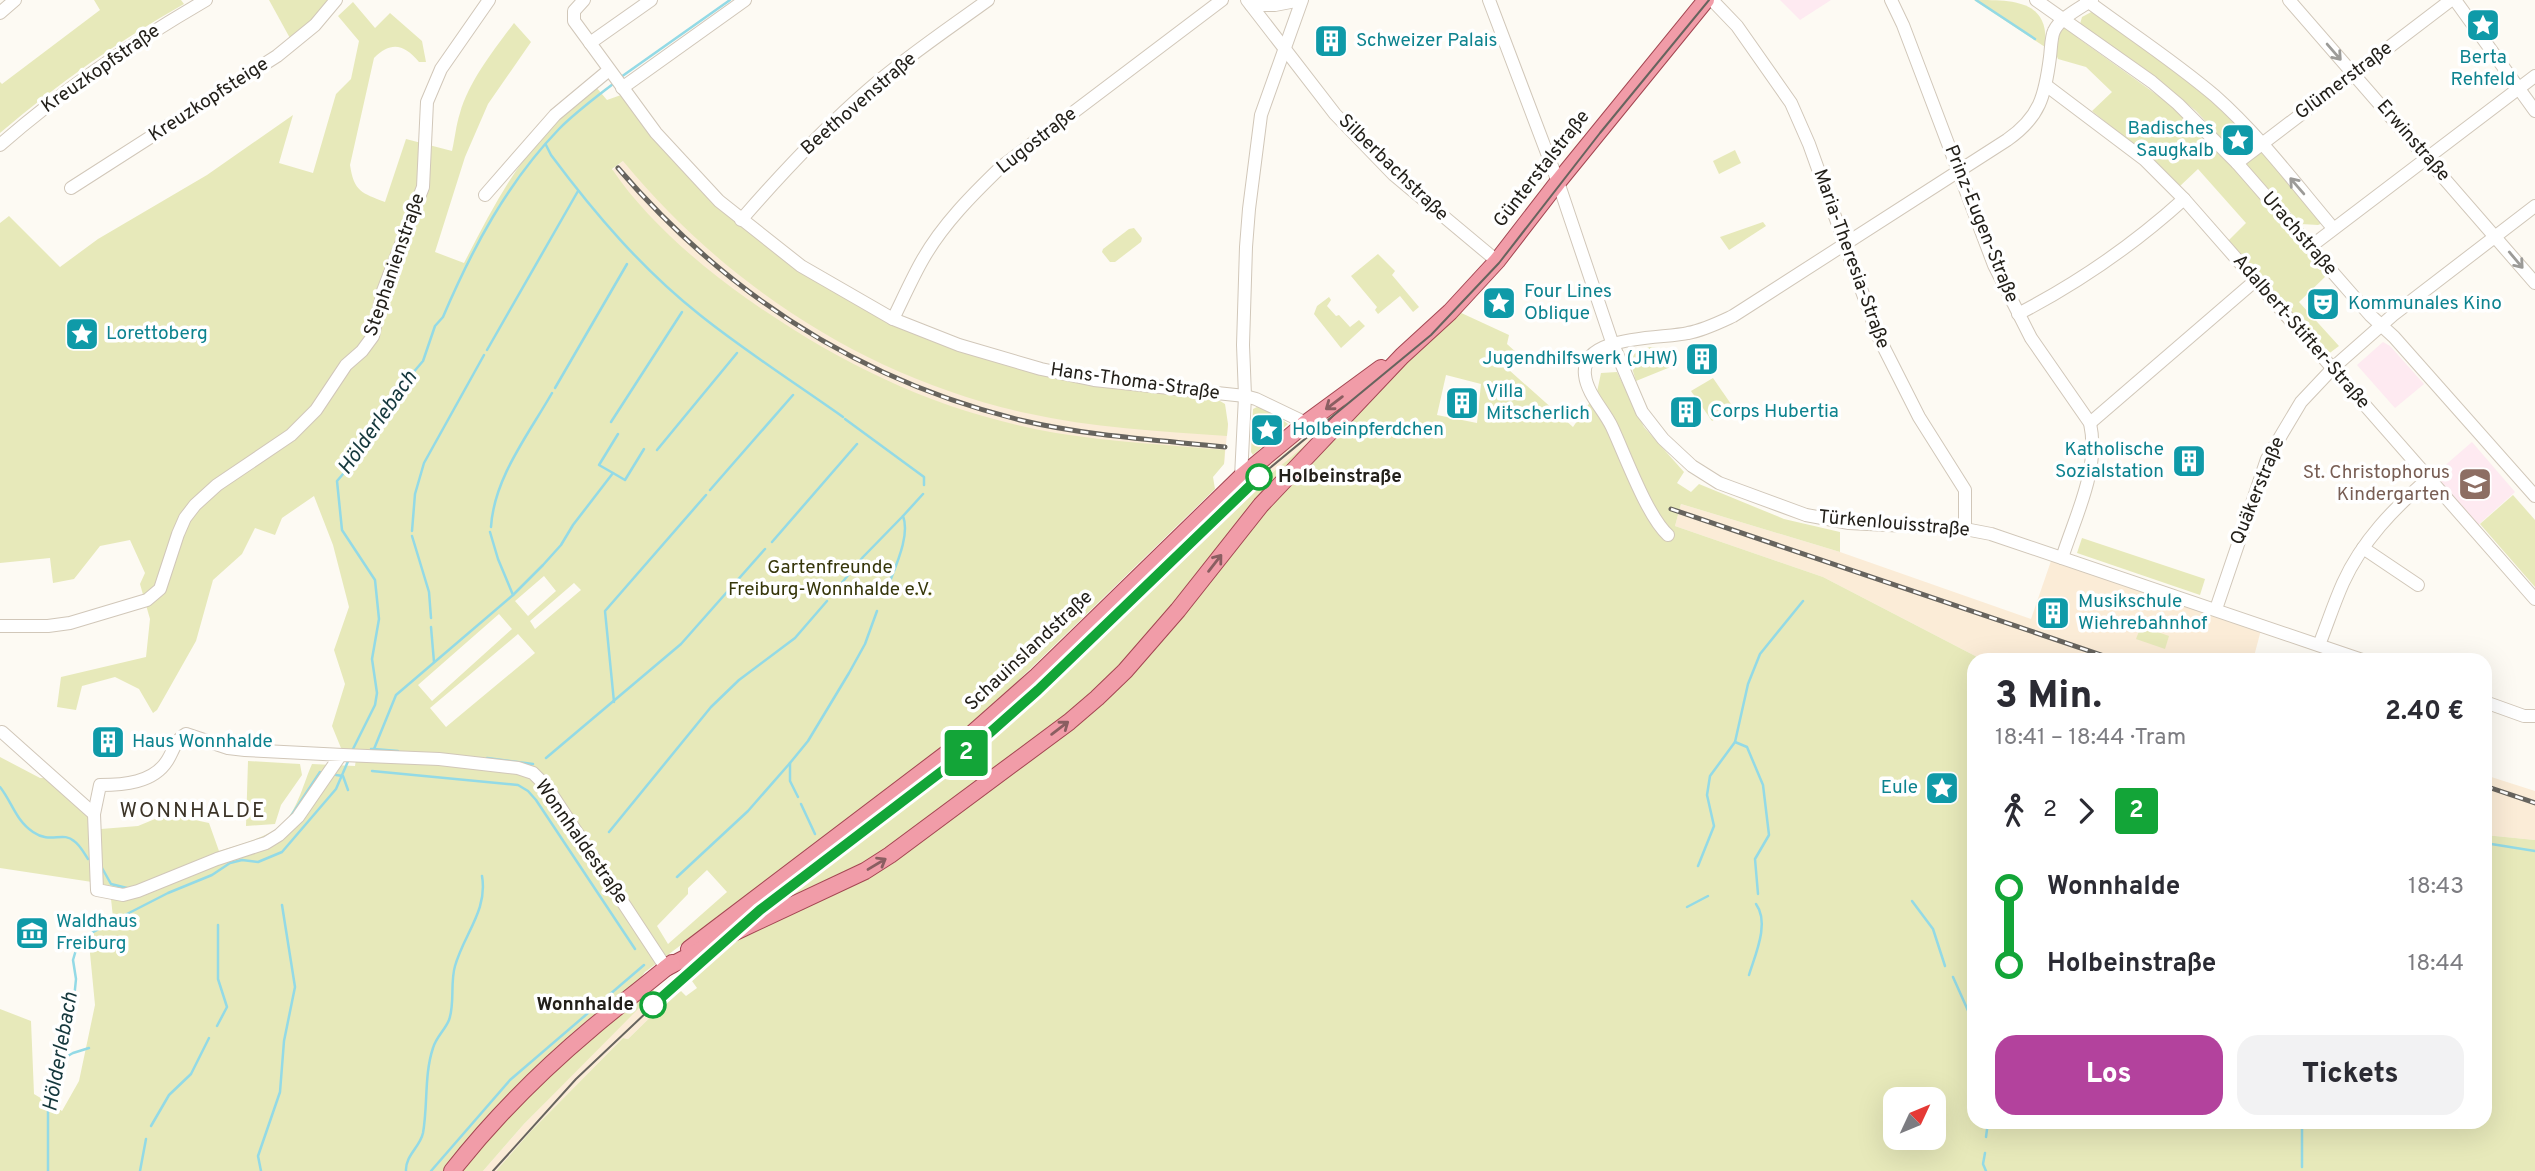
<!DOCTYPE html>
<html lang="de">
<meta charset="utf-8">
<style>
:root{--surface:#fff;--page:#f2f2f3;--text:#2b2b33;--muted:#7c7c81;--accent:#b3429d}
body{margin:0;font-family:Overpass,sans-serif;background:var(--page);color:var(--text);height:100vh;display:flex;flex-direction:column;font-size:26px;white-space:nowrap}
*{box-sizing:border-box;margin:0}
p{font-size:23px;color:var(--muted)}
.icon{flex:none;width:38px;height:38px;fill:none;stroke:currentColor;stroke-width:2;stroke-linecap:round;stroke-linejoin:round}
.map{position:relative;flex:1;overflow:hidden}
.panel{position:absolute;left:1967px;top:653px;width:525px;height:476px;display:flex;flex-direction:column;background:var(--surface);border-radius:21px;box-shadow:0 7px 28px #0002}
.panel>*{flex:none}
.badge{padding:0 14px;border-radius:5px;font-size:24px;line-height:46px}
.needle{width:46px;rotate:46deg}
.buttons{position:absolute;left:1883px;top:1087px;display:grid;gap:14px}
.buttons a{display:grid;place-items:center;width:63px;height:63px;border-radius:14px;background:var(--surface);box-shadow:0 7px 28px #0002;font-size:35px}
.map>.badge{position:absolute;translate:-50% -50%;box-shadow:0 0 0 4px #fff}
.legs{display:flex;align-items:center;gap:10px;height:77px;padding:0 28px;font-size:23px}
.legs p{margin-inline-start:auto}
.summary{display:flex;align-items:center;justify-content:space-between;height:119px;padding:0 28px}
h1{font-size:38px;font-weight:800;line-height:52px}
.cta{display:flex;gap:14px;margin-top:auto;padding:14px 28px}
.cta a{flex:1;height:80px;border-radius:21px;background:var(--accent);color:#fff;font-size:28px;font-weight:800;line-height:80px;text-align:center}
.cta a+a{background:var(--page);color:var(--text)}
ul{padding:0 28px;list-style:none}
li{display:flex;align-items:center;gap:24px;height:77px;font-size:26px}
li i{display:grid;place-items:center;width:10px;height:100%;margin:0 9px;background:currentColor}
li i::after{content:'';width:18px;height:18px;margin:-9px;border:5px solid;border-radius:50%;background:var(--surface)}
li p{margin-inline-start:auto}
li:first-child i{background:linear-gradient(#0000 50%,currentColor 0)}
li:last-child i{background:linear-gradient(currentColor 50%,#0000 0)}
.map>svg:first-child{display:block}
</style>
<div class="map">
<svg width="2535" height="1171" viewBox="0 0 2535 1171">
<rect width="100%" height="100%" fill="#fdfaf3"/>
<!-- built -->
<g fill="#fbecd7">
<path d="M631,154L803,287L1124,412L1228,424L1224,464L1121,469L755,338L608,174Z"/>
<path d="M1374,375L1358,400L1200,534L1026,705L981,747L769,906L745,935L710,960L691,981L670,998L628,1039L623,1038L531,1131L496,1171H483L524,1124L613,1033L660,988L751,908L905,791L1197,523Z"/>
<path d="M1681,504L1840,552L2031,619L2051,561L2261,630L2253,660H1983L1823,577L1675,526Z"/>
<path d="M2485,775L2535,791V840L2485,835Z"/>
</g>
<!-- education -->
<g fill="#feeaf1">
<path d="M1780,0H1831L1800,20Z"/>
<path d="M2383,342L2390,346L2424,384L2395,408L2357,365Z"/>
<path d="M2472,442L2515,492L2478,525L2434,475Z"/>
</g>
<!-- green -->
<g fill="#e7e9ba" fill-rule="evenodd">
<path d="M94,0H181L184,4C118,41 57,84 0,133V82L2,84L100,10Z"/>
<path d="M269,0H329L328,4L291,40Z"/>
<path d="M1974,0C2014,0 2050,0 2045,47Z"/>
<path d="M353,2L375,28L390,13L422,41L426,62H419C404,44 391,41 374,58L350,165C354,192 362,193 385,202L406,139L452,151C455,138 456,125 460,113C469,81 494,50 514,23L531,42L488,104L465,157L435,252L464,263C487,219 510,172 544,135C560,118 578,102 596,87L607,100L621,95L746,230L960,350L1215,398L1225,404L1228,424L1227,436C1159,431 1092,428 1026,413C867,378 726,286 623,161L612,169C644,217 699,265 746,298C843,366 938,412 1056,433C1111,442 1169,445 1225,450L1224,464L1213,477L1215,489L989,709L921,765L645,972L642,976L655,992L524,1124L483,1171H0V1009L31,1021L34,1094L62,1111L79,1081L95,1005L89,943L94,940V926L113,917L110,890L102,883L101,829L138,826L167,814L209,823L219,851C239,844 268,838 284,823C298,808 304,782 312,764L355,766L357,752L341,748L332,726L345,684L334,650L349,607L333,545L314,496L282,518L275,535L255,528L242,554L213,580L196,641L157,710L153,713L139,689L115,677L82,686L76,710L57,707L61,677L146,657L150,619L140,584L145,573L130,540L100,546L74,579L53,583L50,558L0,563V223L9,216L60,267L98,239L207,175L293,115L279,163L313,173L336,94L351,79L359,41L338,16ZM544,576L556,591L528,616L515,601ZM574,583L581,590L535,629L530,621ZM499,614L512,629L432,701L418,685ZM518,634L535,653L446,727L430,708ZM707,870L727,892L668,944L657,926L688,894V888Z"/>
<path d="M2095,10L2215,101L2255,142L2323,223L2318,225L2301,224L2196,111L2158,80L2080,24L2082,17Z"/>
<path d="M2064,28L2070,29L2077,33L2078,38L2171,105L2225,158L2322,268L2326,276L2299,302L2339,346L2327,355L2226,243L2246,223L2198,169L2179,187L2154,161L2092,111L2112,92L2086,67L2058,59L2055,52L2058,33Z"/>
<path d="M1735,150L1741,163L1719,174L1713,161Z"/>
<path d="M1763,222L1766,226L1729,250L1720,237Z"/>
<path d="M1134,228L1142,238L1141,242L1115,262H1110L1102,252L1103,249L1129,229Z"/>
<path d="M1378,254L1395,271L1392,275L1419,307L1413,312L1400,296L1378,314L1375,310L1377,307L1351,276Z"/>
<path d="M1329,297L1331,300L1327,306L1336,316L1339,315L1350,327L1359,320L1365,326L1341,348L1314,314L1317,306Z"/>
<path d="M1457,311L1509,335L1507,344L1518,354V359L1509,370L1573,427L1597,392L1601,373L1617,372L1644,427L1684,472L1677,483L1691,492L1699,484L1784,519L1840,532V552L1681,504L1675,526L1823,577L1983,660H1974V1122H2485V835L2535,840V1171H496L531,1131L623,1038L628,1039L670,998L681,991L686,996L697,988L692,981L710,960L745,935L769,906L981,747L1026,705L1200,534L1358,400ZM1446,375L1481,384L1477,423L1437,415ZM1895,1099H1934V1138H1895Z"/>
<path d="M1650,347L1667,349L1673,366L1636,381C1630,360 1626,354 1650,347Z"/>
<path d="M1713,378L1733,407L1712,421L1691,391Z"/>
<path d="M1257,407L1266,408L1288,424L1253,455L1251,452L1253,409Z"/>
<path d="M2513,495L2535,520V587L2480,524Z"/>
<path d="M2082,538L2205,579L2200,595L2077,553Z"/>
<path d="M2141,626L2169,636L2165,649L2136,639Z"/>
<path d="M0,757L40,778H50L93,821L92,882L0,868Z"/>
<path d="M248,761L300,764L302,775L281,805L275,824L246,826Z"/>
</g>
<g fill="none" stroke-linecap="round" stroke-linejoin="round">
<!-- stream -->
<g stroke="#93dae6" stroke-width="2.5">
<path d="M1976,0L2035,39"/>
<path d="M621,77L730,0"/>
<path d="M546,145L551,155C595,214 642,269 700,315C745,351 795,383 843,417"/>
<path d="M487,350L578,191"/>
<path d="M555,388L627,264"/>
<path d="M845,419L924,477V485"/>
<path d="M611,422L682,312"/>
<path d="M657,450L737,353"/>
<path d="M613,473L625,480L644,449"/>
<path d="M710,490L793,395"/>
<path d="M491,527C494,478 528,435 552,393"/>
<path d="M412,531L415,494L424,463L484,355"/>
<path d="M490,532L498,559L513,595"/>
<path d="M412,536L429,592L431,618"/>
<path d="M772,542L857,444"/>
<path d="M886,592C893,571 911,537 903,516L923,494"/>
<path d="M831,596L863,557L903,516"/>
<path d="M431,627L434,662"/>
<path d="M614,702L605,611L706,495"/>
<path d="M1735,742L1747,747L1763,785L1769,835L1755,859L1758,894"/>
<path d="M371,749H374L396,695L513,595L543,565L561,545L573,525L613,473L599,465L618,434"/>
<path d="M374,749L398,751"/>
<path d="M351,753L375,705L377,693L372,659L379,619L375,580L342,530L337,481L361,453L375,421L389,401L423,361L435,326L443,317C472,249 507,183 559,129C576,112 595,98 613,84"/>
<path d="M487,758L533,764"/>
<path d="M546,758L681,644L765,549"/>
<path d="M372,771L518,785L528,791L536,800L635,949"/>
<path d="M336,775L343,776L348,790"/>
<path d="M0,787C12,802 16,821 33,832C50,844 63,831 74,841C80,845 84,853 88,859"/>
<path d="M798,797L790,781V763L808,741L849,673L865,644L877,611"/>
<path d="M801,804L815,834"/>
<path d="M289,819L320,772"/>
<path d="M609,832L711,707L739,680L795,638L827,601"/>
<path d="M2485,843L2535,851"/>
<path d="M1698,866L1714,826L1707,795L1710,776L1735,742L1748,684L1760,654L1803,601"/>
<path d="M102,868L111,884L127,888"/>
<path d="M677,877L748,811L790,763"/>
<path d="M1912,901L1933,929L1945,966"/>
<path d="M1687,907L1708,896"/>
<path d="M1749,975C1755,955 1770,923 1756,904"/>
<path d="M1953,977L1974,1024"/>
<path d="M217,1026L227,1007L218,979V925"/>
<path d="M55,1063L73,1053L89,1048"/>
<path d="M151,1126L169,1095L191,1074L209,1038"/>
<path d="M1986,1137L1988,1122"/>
<path d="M1985,1153L1983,1164L1986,1171"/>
<path d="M2302,1167V1122"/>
<path d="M48,1171V1108L55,1063L74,999L76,979L73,960L78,943L84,937L125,915L168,893L212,875L230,863L242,860L258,862L282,852L336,789L349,759"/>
<path d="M140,1171L146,1139"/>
<path d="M261,1171L258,1156L280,1092L284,1041L295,987L282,905"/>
<path d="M406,1171C405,1156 420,1147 423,1133C428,1105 424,1075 433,1048C436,1037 445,1030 449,1020C455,1004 450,983 455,966C464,934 488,910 482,876"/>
<path d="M431,1171L510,1080L644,965"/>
</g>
<!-- minor casing -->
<g stroke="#d1c7b9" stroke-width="14">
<g id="minor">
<path d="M584,0L574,11V21L656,133L719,201L801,266L893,319L959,345L1041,369L1094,380L1245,396L1256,399L1306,423"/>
<path d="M1247,0L1335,114L1394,175L1497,261"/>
<path d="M1489,0L1558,182L1612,342L1642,412L1663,439L1692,466L1719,483L1806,515L1849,523L1965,529L1991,534L2362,660"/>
<path d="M1712,0L1737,26L1791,103L1809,144L1878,336L1919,417L1965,490V529"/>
<path d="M1891,0L1903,25L1994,265L2031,338L2090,423C2100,469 2076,514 2062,558"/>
<path d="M2036,0L2152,82L2178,104L2237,163L2370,315L2394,337L2535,496"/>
<path d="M2086,0C2129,32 2174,61 2215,96C2259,135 2295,183 2333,228"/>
<path d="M2289,0L2535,283"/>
<path d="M2455,0L2535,111"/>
<path d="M1251,5H1275L1301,0"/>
<path d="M0,13L15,0"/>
<path d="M590,43L651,0"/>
<path d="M2047,86L2145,160L2184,199L2535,599"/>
<path d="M622,88L745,0"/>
<path d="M0,145C65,88 132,43 206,0"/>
<path d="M2237,163L2451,0"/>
<path d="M71,188L277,56L315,25L336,0"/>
<path d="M485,195L555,115L609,70"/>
<path d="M741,220C781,174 822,130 868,90C906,57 948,29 988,0"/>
<path d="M2310,247L2535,76"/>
<path d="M2018,314C2080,282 2132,246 2184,199"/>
<path d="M893,319C903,299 912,278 923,259C943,224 972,195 1001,167L1222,0"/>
<path d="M2090,423L2256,280"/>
<path d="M1241,477L1245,396L1243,345L1246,247L1249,209L1261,115L1302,0"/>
<path d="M1668,535C1647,516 1625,455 1612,427C1604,410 1587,394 1585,375C1580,334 1663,339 1688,333C1704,330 1718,323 1733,316L2007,140C2040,117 2045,96 2050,57C2051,50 2051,37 2054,31C2060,18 2080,8 2092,0"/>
<path d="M2363,548L2418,585"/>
<path d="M2216,609L2267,459L2301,402L2334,367L2393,315L2535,206"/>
<path d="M0,626H48L70,623L147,600L160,589L178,534L185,518L195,505L217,485L291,435L316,410L346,365L362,351L373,336L383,291L423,187L427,102L441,69L489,0"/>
<path d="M2319,645C2327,625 2334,603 2343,583C2362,541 2394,508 2429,478"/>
<path d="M2485,702L2524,716H2535"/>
<path d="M2,732L94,814"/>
<path d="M340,756L298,817L279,835L266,843L217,859L138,891L123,895L97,890L94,814L100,785C123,785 153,783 167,761C173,752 175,740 186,734L228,748L245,750L343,755L439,759L518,768L533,773L547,787L666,968"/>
</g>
</g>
<!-- major casing -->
<g stroke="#a34651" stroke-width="18">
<g id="major">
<path d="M689,949L967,738L1037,676L1241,477L1306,423L1381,368"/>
<path d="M666,968L735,932L865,871L890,855L1069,722L1097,698L1125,671L1178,610L1261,505L1402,356L1450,312L1497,261L1558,182L1706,0"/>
<path d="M452,1171C493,1119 542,1070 592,1028C618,1006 646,985 672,963"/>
</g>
</g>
<!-- minor -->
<use href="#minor" stroke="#fff" stroke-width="12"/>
<!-- major -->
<use href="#major" stroke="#f19ca8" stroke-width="16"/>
<!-- tram -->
<path stroke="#67645e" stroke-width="2" d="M493,1171L576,1079L668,992L760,910L976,746L1038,690L1259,477L1431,335L1499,263L1600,133L1709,0"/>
<!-- rail casing -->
<g stroke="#67645e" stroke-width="5">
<g id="rail">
<path d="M618,168C726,294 858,380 1020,420C1087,436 1157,440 1225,447"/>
<path d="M1671,509L2116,660"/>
<path d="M2485,786L2535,803"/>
</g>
</g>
<!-- rail -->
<use href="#rail" stroke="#fff" stroke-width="2.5" stroke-dasharray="8" stroke-linecap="butt"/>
</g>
<!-- one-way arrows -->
<defs><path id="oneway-shaft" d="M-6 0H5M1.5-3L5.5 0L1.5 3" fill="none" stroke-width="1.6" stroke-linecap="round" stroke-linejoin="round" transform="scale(1.75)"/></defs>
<g stroke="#9c9b98">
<use href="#oneway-shaft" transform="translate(2334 52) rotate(49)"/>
<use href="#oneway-shaft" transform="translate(2297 186) rotate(-131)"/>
<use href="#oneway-shaft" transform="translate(2516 260) rotate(50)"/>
</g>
<g stroke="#8a5e61">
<use href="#oneway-shaft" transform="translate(1334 403) rotate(143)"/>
<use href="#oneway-shaft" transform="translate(1215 563) rotate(-52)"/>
<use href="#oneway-shaft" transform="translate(1060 728) rotate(-37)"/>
<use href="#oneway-shaft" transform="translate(877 864) rotate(-31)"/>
</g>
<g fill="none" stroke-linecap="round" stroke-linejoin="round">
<!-- line-1 casing -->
<g stroke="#fff" stroke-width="16">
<path id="line-1" d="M653,1005L760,910L975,746L1038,690L1259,477"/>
</g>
<!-- line-1 -->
<use href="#line-1" stroke="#13a538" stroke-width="10"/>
</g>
<!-- icons -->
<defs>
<g id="sight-square" transform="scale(1.75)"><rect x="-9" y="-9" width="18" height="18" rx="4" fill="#0f9aa8" stroke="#fff"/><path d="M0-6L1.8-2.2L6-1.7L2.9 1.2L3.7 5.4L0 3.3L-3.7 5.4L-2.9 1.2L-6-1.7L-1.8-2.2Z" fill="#fff"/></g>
<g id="building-square" transform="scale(1.75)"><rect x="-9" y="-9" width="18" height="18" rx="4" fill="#0f9aa8" stroke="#fff"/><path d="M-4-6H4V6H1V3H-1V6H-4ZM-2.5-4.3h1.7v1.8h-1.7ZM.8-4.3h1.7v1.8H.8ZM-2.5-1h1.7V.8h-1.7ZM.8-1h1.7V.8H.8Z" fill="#fff"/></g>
<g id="theatre-square" transform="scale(1.75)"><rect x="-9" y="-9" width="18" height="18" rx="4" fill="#0f9aa8" stroke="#fff"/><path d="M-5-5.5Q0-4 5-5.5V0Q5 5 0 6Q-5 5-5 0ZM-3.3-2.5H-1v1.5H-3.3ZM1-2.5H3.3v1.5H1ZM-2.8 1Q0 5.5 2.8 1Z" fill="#fff"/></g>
<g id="school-square" transform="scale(1.75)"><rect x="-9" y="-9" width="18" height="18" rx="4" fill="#8d6e63" stroke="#fff"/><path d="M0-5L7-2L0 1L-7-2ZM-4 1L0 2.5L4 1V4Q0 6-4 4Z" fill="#fff"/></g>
<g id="museum-square" transform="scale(1.75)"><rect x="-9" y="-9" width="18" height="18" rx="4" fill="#0f9aa8" stroke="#fff"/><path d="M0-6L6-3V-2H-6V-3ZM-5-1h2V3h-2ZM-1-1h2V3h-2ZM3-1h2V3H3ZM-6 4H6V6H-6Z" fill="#fff"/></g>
</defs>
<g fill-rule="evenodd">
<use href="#sight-square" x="2483" y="25"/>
<use href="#building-square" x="1331" y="41"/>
<use href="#sight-square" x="2238" y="140"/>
<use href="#sight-square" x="1499" y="303"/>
<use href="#theatre-square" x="2323" y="304"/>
<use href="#sight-square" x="82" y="334"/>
<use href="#building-square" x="1702" y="359"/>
<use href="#building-square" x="1462" y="403"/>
<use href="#building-square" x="1686" y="412"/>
<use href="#sight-square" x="1267" y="430"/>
<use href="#building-square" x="2189" y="461"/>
<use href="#school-square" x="2475" y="484"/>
<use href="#building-square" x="2053" y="613"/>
<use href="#building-square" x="108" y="742"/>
<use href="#sight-square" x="1942" y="788"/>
<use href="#museum-square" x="32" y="933"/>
</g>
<!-- markers -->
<g fill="#fff" stroke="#13a538" stroke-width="3.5">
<circle cx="1259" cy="477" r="12"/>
<circle cx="653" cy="1005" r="12"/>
</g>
<g text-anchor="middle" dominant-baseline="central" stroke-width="7" stroke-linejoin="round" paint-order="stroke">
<!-- culture labels -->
<g font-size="19" fill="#0d838f" stroke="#fff" text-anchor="start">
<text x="1356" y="41">Schweizer Palais</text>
<text x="2483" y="58" text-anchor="middle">Berta<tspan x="2483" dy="22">Rehfeld</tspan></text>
<text x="2214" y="129" text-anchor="end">Badisches<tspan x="2214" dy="22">Saugkalb</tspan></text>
<text x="1524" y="292">Four Lines<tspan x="1524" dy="22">Oblique</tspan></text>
<text x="2348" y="304">Kommunales Kino</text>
<text x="106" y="334">Lorettoberg</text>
<text x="1678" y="359" text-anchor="end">Jugendhilfswerk (JHW)</text>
<text x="1486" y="392">Villa<tspan x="1486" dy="22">Mitscherlich</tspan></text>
<text x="1710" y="412">Corps Hubertia</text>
<text x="1292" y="430">Holbeinpferdchen</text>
<text x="2164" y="450" text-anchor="end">Katholische<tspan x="2164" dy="22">Sozialstation</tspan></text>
<text x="2078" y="602">Musikschule<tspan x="2078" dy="22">Wiehrebahnhof</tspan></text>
<text x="132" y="742">Haus Wonnhalde</text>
<text x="1918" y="788" text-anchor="end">Eule</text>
<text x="56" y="922">Waldhaus<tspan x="56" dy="22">Freiburg</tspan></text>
</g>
<!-- street labels -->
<g font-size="19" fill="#23201a" stroke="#fff">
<text transform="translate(101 69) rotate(-35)">Kreuzkopfstraße</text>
<text transform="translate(2344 81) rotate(-37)">Glümerstraße</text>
<text transform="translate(209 100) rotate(-33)">Kreuzkopfsteige</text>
<text transform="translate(859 104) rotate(-41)">Beethovenstraße</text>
<text transform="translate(1037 141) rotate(-38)">Lugostraße</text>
<text transform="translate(2413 141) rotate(49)">Erwinstraße</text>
<text transform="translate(1393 168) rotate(44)">Silberbachstraße</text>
<text transform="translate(1542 169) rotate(-52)">Günterstalstraße</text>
<text transform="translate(1981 224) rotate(68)">Prinz-Eugen-Straße</text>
<text transform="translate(2299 234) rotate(49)">Urachstraße</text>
<text transform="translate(1851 259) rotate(70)">Maria-Theresia-Straße</text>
<text transform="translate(395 265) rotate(-71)">Stephanienstraße</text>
<text transform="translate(2301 332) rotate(49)">Adalbert-Stifter-Straße</text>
<text transform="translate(1135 382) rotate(8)">Hans-Thoma-Straße</text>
<text transform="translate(2258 491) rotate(-68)">Quäkerstraße</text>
<text transform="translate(1894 524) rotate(5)">Türkenlouisstraße</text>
<text transform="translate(1029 651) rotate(-43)">Schauinslandstraße</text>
<text transform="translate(581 842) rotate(55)">Wonnhaldestraße</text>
</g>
<!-- education labels -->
<g font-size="19" fill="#785e54" stroke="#fff" text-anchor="end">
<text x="2450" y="473">St. Christophorus<tspan x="2450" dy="22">Kindergarten</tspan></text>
</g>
<!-- stop labels -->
<g font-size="19" font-weight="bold" fill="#23201a" stroke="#fff" text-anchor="start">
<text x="1278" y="477">Holbeinstraße</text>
<text x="634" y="1005" text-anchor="end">Wonnhalde</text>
</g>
<!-- park labels -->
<g font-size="19" fill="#36360a" stroke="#fff">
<text x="830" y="568">Gartenfreunde<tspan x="830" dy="22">Freiburg-Wonnhalde e.V.</tspan></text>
</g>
<!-- water labels -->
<g font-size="21" font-style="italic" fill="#15383d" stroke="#fff">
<text transform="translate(378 423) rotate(-55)">Hölderlebach</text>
<text transform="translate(61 1052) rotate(-80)">Hölderlebach</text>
</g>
<!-- neighbourhood labels -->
<g font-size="21" letter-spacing="2" fill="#3c3428" stroke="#fff">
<text x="193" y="811">WONNHALDE</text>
</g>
</g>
</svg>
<div class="buttons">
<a><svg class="needle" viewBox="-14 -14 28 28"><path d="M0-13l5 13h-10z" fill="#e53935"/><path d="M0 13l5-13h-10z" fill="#7c7c81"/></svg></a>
</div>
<b class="badge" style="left:966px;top:753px;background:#13a538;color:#fff">2</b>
<section class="panel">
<div class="summary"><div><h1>3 Min.</h1><p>18:41 – 18:44 · Tram</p></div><b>2.40 €</b></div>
<div class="legs"><svg class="icon" aria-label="walk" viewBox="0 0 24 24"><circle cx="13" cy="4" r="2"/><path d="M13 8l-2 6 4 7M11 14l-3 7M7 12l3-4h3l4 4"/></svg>2<svg class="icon" aria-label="forward" viewBox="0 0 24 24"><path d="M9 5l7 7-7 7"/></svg><b class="badge" style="background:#13a538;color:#fff">2</b></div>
<ul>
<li><i style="color:#13a538"></i><b>Wonnhalde</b><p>18:43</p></li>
<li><i style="color:#13a538"></i><b>Holbeinstraße</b><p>18:44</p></li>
</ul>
<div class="cta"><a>Los</a><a>Tickets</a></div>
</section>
</div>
